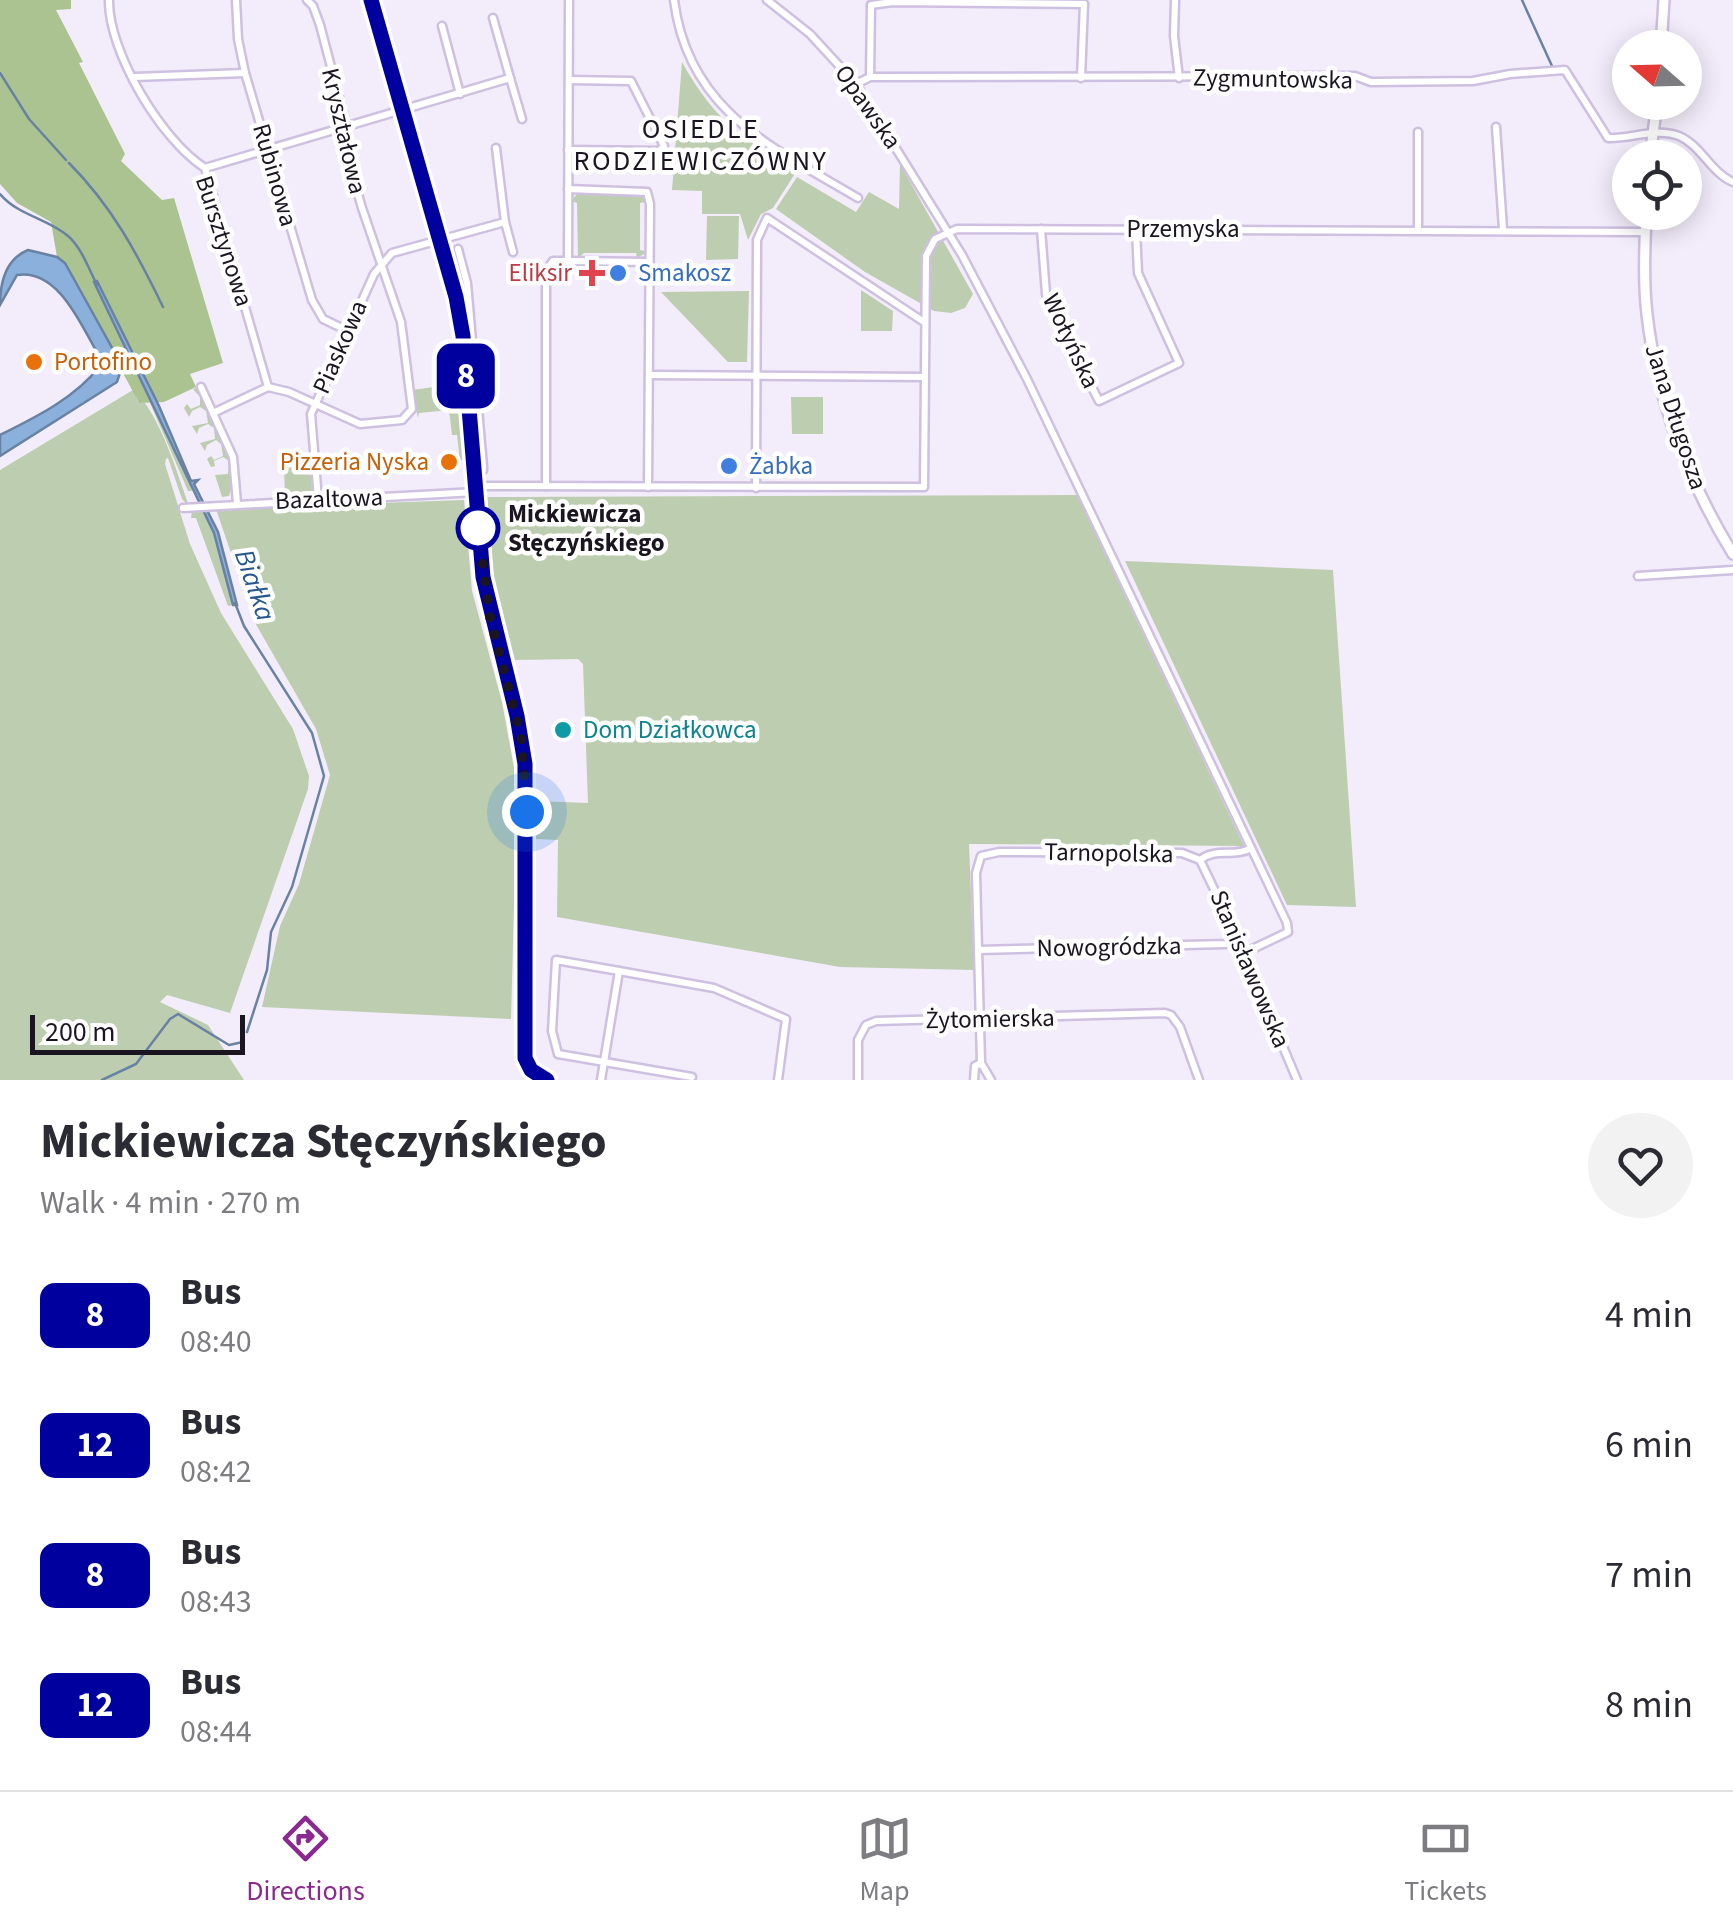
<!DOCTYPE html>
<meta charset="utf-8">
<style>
:root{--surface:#fff;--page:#f2f2f3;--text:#2b2b33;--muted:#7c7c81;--line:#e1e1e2;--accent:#8c2990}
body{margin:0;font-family:"Source Sans 3",sans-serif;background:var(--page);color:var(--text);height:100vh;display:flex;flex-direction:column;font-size:38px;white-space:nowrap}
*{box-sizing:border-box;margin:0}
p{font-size:32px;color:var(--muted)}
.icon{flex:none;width:55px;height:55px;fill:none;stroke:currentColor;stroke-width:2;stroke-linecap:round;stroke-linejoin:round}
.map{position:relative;height:1080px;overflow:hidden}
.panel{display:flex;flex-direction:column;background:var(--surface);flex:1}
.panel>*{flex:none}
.badge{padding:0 20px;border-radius:15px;font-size:35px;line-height:65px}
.needle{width:65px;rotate:290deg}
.buttons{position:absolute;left:1612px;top:30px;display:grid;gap:20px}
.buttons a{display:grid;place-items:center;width:90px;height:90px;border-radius:50%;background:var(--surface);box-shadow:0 5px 25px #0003;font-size:50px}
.scale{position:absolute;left:30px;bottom:25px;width:215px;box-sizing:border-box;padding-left:10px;border:5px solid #1a1520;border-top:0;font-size:28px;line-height:35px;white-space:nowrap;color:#1a1520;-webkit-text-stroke:8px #fefefe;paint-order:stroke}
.you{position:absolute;width:50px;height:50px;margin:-25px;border:8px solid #fff;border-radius:50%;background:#1a73e8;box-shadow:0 0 0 15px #1a73e833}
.map>.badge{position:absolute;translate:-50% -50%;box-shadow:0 0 0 5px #fff}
.round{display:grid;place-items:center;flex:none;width:105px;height:105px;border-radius:52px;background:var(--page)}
.head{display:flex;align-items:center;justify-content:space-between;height:170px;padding:0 40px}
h1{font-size:48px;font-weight:700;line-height:75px}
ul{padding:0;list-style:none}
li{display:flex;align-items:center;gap:30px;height:130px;padding:0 40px}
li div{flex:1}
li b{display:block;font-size:38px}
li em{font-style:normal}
li .badge{min-width:110px;font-weight:700;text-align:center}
.tab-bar{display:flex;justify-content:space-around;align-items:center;height:140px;border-top:2px solid var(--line);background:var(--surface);font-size:28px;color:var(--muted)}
.tab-bar a{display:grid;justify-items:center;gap:5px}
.tab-bar .active{color:var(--accent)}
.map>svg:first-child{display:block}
</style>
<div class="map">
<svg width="1733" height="1080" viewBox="0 0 1733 1080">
<rect width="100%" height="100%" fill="#f3edfb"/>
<!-- green -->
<g fill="#bdcdaf">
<path d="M682,62C715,121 740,136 796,172L773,208L761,214L748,240L740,214H702V191L672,190Z"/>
<path d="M900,164L973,294L965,308L951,313L934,311L865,272L776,209L797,177L856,212L869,192L899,209Z"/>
<path d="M577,194L642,195L645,202L640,203V250L645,251L644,254L637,258L636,253H584L578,258L577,203L571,201Z"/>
<path d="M707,216H739L738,259L706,260Z"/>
<path d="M861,290L893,311L892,331H861Z"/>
<path d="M749,291L747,362H728L661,292Z"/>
<path d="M456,384L463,460L460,461L457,435H452L449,410L419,413L418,418L412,390Z"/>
<path d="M198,387C213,419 242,462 229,496L222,497L215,475L228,474L229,461L223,457L214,461L215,466L211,467L207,459L211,456L214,460L223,456L221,444L216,440L207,445L205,451L200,443L215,439L214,428L208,424L199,428L197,434L192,426L208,423L206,411L200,407L192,411L189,417L184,408L187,404L191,409L200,405V397L193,389Z"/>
<path d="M133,390L138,402L145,403C165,432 177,472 189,506L182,499L168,458L166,459L165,464L190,544L221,613L293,729L309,776L308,789L230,1013L167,995L160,1002L208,1025L244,1080H0V470Z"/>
<path d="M791,397H823V434H792Z"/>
<path d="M150,403H154L193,490L191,491H188Z"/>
<path d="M311,465L312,493L285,496L284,468Z"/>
<path d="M1077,495L1244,846L969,844L974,970L840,967L557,917L558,840L536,839V801L588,803L583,664L578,659L515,660L494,579L487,497Z"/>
<path d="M464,500L472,591L502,702L514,768L516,827L511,1019L262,1007L280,926L299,884L330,775L316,729L254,621L216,509Z"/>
<path d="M203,509L217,540L233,605L228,606L196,518H191L192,510Z"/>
<path d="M1125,561L1333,570L1356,907L1287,905Z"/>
</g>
<!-- forest -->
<path fill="#aac390" d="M0,0H71V9L56,10L83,62L79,63L125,154L121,161L162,200L174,198L223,363L190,374L196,387L164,402L139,403L65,264L57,257L51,222L17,203L0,184Z"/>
<!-- water -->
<g fill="#8bb0dc" stroke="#6982a4" stroke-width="2.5">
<path d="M28,250L57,257L65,263L116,355L121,370L117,382L0,456V435C36,417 75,398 100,366L98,354C81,325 58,268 17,275L0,305C0,283 6,259 28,250Z"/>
<path d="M97,281L159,406L191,481L198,480L194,484L218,532L237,605H233L214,533L94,282Z"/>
</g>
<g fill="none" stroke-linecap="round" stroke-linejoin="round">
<!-- stream -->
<g stroke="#6982a4" stroke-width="2.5">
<path d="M1522,0L1552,66"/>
<path d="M0,73L29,119L66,160"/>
<path d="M69,163C111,205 137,253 163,307"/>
<path d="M0,194C19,216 47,218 68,236C81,247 89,269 97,285"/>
<path d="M235,603L244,626L312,733L324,776L292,887L271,932L267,970L247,1032"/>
<path d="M102,1080L136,1064L170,1019L178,1014L229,1045L243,1042"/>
</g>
<!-- street casing -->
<g stroke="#cec0e0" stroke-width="11">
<g id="street">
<path d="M109,0C108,51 161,140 205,168L268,387"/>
<path d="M236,0L238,39L245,73L312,300L323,319L348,331"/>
<path d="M674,0C688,111 772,147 858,198"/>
<path d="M767,0L810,34L856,84L962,255L1027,379L1287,923L1288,932L1244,953"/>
<path d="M1175,0L1174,36L1179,78"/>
<path d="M442,26L460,94"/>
<path d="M870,76L871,5L893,2L1084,4"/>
<path d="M134,77L245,73"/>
<path d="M510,78L522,119"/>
<path d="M1081,78L1084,4"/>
<path d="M856,84L870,77L1355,76L1371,82L1473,81L1510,74L1565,70L1608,138C1631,139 1657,127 1679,136C1701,145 1711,173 1733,182"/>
<path d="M1496,127L1503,229"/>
<path d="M568,150L659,151L664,146L631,81L569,80"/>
<path d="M205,168L510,78L493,18"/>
<path d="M568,189L647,192L650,204L648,487"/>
<path d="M505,222L513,252"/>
<path d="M1041,229L1046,294L1050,306L1099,401L1179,363L1138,273L1136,229"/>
<path d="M1418,230V132"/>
<path d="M458,249L467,283L483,466V470L474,471"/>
<path d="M568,261L649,262"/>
<path d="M649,375L924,377"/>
<path d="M201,387L233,457L237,503"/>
<path d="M268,387L289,392L360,424L402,420L412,409L401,322L362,208L346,153L344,116L320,25L313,6L307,0"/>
<path d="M213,413L268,387"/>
<path d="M475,486L924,487L926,256L935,239L957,229L1646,232"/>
<path d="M546,486V271L553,261H568L569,0"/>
<path d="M756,488L757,240L767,218L924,322"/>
<path d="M318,499L311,414L374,274L392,253L505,222L496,148"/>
<path d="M183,508L476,492"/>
<path d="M1638,576L1733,570"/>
<path d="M1200,860L1238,939L1297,1080"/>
<path d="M978,950L1226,944L1238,939"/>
<path d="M619,971L714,988L786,1019L778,1080"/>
<path d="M981,1063L991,1080"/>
<path d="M601,1080C607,1044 613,1007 619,971L556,960L552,1031L558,1054L692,1077"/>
<path d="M858,1080V1040L866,1025L876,1021L1165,1013L1171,1015L1180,1027L1199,1080"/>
<path d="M974,1080L975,1066L981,1063L976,873L981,856L999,852L1182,853L1200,860C1216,847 1235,858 1251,848"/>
</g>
</g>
<!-- secondary casing -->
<g stroke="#cec0e0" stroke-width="14">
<g id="secondary">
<path d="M371,0L447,260L463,336L483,577L517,716L525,764V1048L531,1070"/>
<path d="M1661,48L1664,0"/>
<path d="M1650,158L1657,102"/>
<path d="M1646,212C1645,246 1643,280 1647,314C1656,397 1689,483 1733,554"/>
<path d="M531,1070L548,1080"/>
</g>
</g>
<!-- street -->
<use href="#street" stroke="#fff" stroke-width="6"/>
<!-- secondary -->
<use href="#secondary" stroke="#fff" stroke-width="9"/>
</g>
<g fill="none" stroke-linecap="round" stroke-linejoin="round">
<!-- line casing -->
<g stroke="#fff" stroke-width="22">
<path id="line" d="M371,0L456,297L463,336L483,577L517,716L525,764V1058L531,1070L547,1080"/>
</g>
<!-- line -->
<use href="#line" stroke="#00009f" stroke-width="15"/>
<!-- walk -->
<path stroke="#1a1520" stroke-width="10" stroke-dasharray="0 18" d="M478,528L490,617L521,736L527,812"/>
</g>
<!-- markers -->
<path fill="#e0444e" stroke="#fefefe" stroke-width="4" d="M587 258h10v10h10v10h-10v10h-10v-10h-10v-10h10z"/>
<g fill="#3f7fe0" stroke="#fefefe" stroke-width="4">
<circle cx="618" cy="273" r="10"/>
<circle cx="729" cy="466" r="10"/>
</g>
<g fill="#e8710a" stroke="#fefefe" stroke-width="4">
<circle cx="34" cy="362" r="10"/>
<circle cx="449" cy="462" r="10"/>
</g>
<circle fill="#fff" stroke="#00009f" stroke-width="5" cx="478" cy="528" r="20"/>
<circle fill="#0f9aa8" stroke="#fefefe" stroke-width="4" cx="563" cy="730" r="10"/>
<g text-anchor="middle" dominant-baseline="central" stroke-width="9" stroke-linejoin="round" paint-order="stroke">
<!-- street labels -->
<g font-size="25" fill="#1a1520" stroke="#fefefe">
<text transform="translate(1273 79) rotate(1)">Zygmuntowska</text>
<text transform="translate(868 107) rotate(55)">Opawska</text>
<text transform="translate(344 131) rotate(77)">Kryształowa</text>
<text transform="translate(275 175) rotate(74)">Rubinowa</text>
<text x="1183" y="229">Przemyska</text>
<text transform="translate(224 241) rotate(72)">Bursztynowa</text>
<text transform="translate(1071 341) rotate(65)">Wołyńska</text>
<text transform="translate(340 347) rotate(-66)">Piaskowa</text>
<text transform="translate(1676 417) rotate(72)">Jana Długosza</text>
<text transform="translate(329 499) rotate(-2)">Bazaltowa</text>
<text transform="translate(1109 853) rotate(1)">Tarnopolska</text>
<text transform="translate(1109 947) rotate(-1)">Nowogródzka</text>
<text transform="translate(1250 969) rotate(67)">Stanisławowska</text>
<text transform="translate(990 1019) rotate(-1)">Żytomierska</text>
</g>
<!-- health labels -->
<g font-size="25" fill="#be3a42" stroke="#fefefe" text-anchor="end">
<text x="572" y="273">Eliksir</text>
</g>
<!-- shop labels -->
<g font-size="25" fill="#366cbe" stroke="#fefefe" text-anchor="start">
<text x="638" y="273">Smakosz</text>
<text x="749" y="466">Żabka</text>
</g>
<!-- food labels -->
<g font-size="25" fill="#c56008" stroke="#fefefe" text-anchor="start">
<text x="54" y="362">Portofino</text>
<text x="429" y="462" text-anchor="end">Pizzeria Nyska</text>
</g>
<!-- stop labels -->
<g font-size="25" font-weight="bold" fill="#1a1520" stroke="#fefefe" text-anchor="start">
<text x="508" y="514">Mickiewicza<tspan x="508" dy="29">Stęczyńskiego</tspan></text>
</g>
<!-- culture labels -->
<g font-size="25" fill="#0d838f" stroke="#fefefe" text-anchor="start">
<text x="583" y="730">Dom Działkowca</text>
</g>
<!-- neighbourhood labels -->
<g font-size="28" letter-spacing="2.5" fill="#1a1520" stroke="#fefefe">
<text x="701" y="129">OSIEDLE<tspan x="701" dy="32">RODZIEWICZÓWNY</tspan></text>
</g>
<!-- water labels -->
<g font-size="28" font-style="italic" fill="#26588f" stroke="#fefefe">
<text transform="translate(255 585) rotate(71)">Białka</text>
</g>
</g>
</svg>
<div class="buttons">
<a><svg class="needle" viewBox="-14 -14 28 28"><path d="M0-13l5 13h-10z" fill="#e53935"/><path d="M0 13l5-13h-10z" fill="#7c7c81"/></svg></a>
<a><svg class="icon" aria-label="locate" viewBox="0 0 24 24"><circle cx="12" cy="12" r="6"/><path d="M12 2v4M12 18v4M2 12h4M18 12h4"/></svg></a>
</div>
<div class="scale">200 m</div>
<div class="you" style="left:527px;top:812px"></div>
<b class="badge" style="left:466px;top:376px;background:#00009f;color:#fff">8</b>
</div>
<section class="panel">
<div class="head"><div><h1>Mickiewicza Stęczyńskiego</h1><p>Walk · 4 min · 270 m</p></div><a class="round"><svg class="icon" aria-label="heart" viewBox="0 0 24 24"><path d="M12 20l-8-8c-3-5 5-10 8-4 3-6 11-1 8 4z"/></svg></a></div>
<ul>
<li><span class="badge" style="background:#00009f;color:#fff">8</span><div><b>Bus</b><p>08:40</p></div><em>4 min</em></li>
<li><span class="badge" style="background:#00009f;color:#fff">12</span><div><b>Bus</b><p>08:42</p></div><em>6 min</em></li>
<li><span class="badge" style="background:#00009f;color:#fff">8</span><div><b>Bus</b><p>08:43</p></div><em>7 min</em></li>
<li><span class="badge" style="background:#00009f;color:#fff">12</span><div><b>Bus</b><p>08:44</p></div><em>8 min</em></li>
</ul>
</section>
<nav class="tab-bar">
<a class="active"><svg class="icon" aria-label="directions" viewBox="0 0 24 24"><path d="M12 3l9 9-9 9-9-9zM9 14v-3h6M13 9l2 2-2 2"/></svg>Directions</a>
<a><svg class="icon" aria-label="map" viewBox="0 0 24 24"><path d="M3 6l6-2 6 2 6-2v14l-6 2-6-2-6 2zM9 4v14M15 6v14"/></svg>Map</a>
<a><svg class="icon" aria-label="tickets" viewBox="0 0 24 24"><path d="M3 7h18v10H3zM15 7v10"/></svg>Tickets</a>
</nav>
